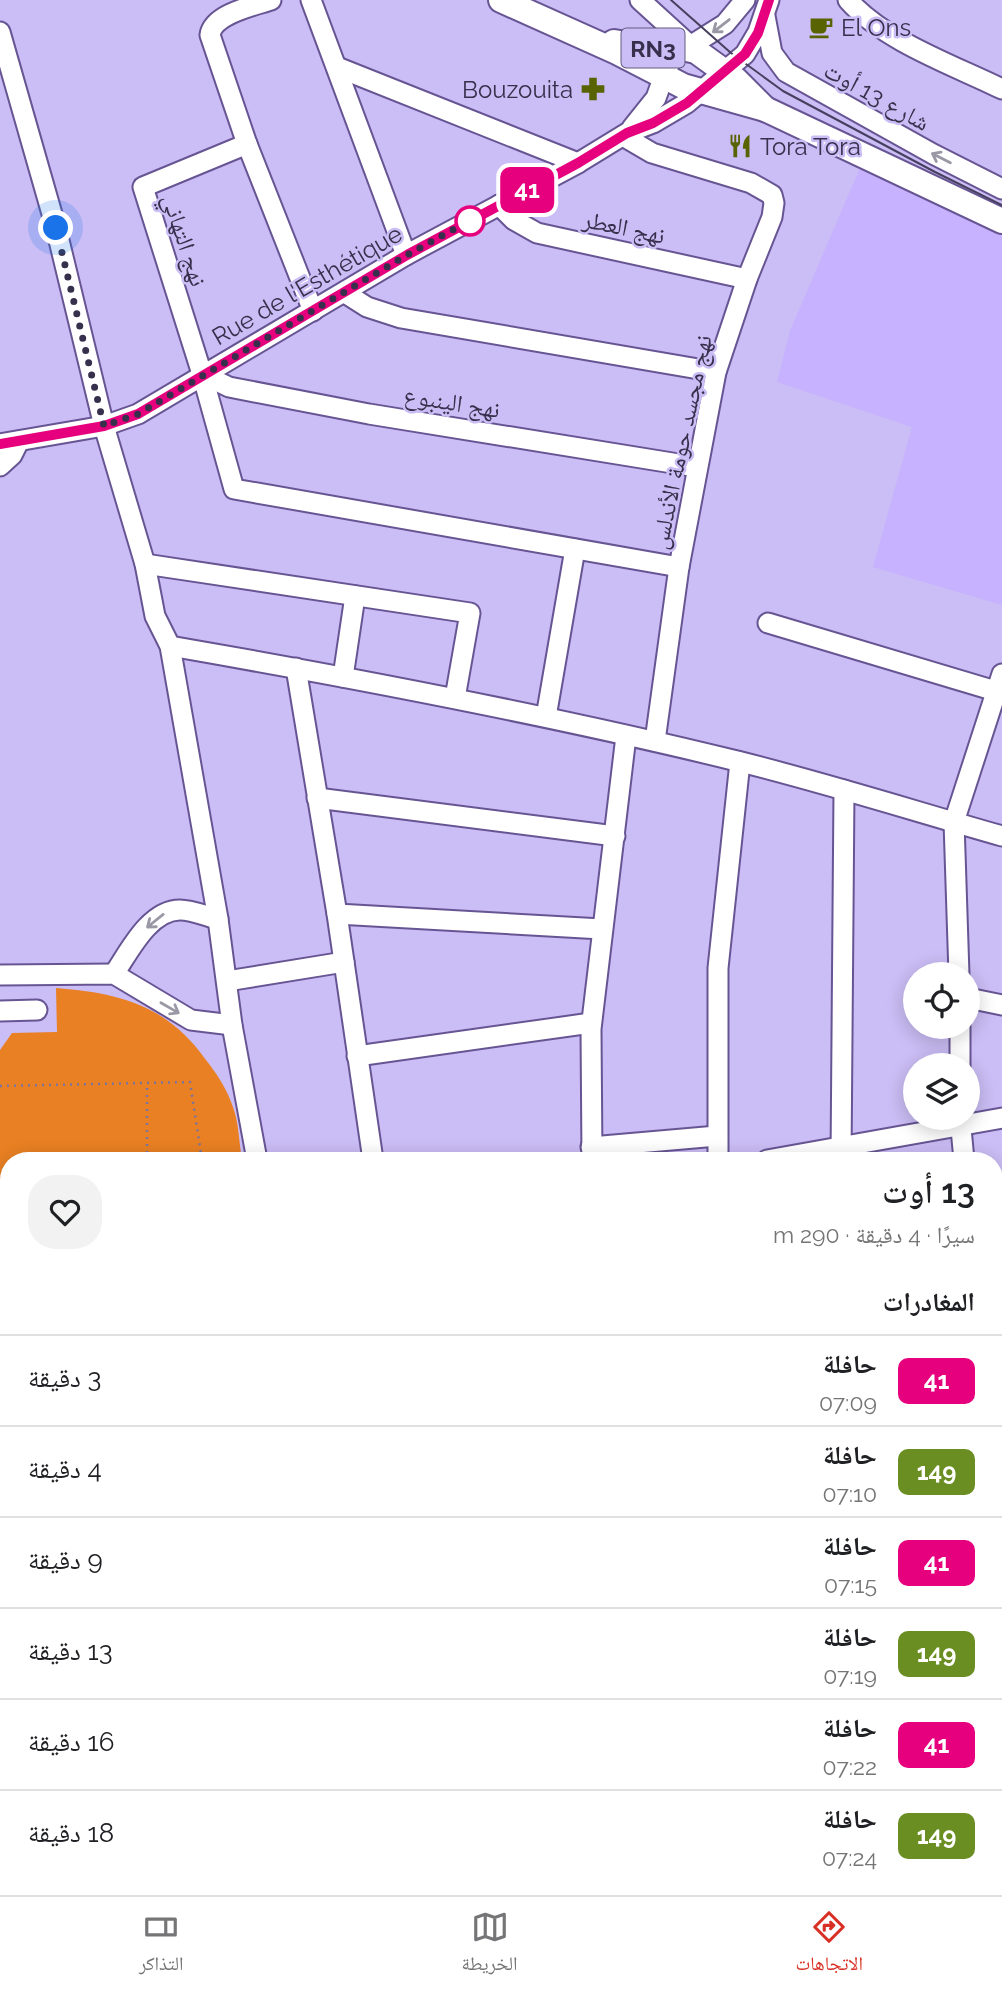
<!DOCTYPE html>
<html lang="ar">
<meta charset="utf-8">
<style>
:root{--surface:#fff;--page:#f2f2f2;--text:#202124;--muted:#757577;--line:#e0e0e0;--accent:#d93025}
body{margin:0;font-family:Raleway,"Noto Naskh Arabic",sans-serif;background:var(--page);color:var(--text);direction:rtl;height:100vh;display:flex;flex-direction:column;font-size:26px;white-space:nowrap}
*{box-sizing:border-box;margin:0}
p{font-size:23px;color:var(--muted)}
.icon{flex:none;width:38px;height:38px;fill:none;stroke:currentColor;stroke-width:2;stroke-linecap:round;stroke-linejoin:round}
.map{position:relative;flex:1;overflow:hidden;direction:ltr}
.drawer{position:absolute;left:0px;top:1152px;width:1003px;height:744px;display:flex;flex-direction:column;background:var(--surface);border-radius:28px 28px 0 0;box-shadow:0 4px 18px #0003;direction:rtl}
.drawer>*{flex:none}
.badge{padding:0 14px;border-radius:10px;font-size:24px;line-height:46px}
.controls{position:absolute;left:903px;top:962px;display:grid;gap:14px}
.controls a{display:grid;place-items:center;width:77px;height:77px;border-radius:50%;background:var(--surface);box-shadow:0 4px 18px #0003;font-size:35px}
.you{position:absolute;width:35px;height:35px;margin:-18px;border:5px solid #fff;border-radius:50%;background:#1a73e8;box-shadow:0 0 0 10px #1a73e833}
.map>.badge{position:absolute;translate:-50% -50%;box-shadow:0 0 0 4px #fff}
h2{padding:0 28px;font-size:26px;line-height:63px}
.round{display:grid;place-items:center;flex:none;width:74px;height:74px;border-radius:28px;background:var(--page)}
.overview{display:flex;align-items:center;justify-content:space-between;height:119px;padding:0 28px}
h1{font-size:33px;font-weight:600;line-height:52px}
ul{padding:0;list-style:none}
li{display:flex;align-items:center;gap:21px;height:91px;padding:0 28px;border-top:2px solid var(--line)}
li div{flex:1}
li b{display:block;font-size:26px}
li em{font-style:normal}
li .badge{min-width:77px;font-weight:700;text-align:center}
.menu{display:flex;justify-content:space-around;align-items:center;height:98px;border-top:2px solid var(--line);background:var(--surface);font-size:19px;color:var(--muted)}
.menu a{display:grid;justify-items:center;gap:4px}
.menu .current{color:var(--accent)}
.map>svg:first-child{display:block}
</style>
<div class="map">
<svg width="1002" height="1895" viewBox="0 0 1002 1895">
<rect width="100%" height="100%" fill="#cbbdf5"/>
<!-- built -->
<path fill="#c6b2ff" d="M860,168L1002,229V605L873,567L912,427L777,382L790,331Z"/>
<!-- green -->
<path fill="#e98023" d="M56,988C119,993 167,1005 206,1060C217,1074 227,1089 233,1107C239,1123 239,1143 242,1160H9V1886H994V1581L1002,1586V1895H0V1050L12,1033L57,1032Z"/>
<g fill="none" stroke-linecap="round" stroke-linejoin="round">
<!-- minor casing -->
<g stroke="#675593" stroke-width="23">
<g id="minor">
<path d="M271,0C253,6 213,14 210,35L247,144L313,311"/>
<path d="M311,0L406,255"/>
<path d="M640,0L696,51"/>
<path d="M848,0C884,41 953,65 1002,89"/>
<path d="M765,16L772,53L786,72L933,154L1002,189"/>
<path d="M0,32L56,228L104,426L145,564L155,616L170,646L218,919L232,1025L257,1160"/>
<path d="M337,67L578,163"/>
<path d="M632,128L656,98L666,70L674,56L725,24L745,0"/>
<path d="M623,136L652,153L751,183L772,195L774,203L772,217L747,279L716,372L679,567L655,741"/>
<path d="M247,144L143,187L202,374L234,489L679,567"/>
<path d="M499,205L514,220L537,233L747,279"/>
<path d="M345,293L367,307L401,318L716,372"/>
<path d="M202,374L229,387L369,414L697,467"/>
<path d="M0,444L104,426L138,414L406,255L578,163L627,133L653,123L687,103L745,54L758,32L769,0"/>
<path d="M0,466L12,455L19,441"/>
<path d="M145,564L470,613L455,698"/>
<path d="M768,623L1002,693"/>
<path d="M170,646C360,679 550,715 737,761C826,783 914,811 1002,836"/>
<path d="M296,668L337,914L373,1160"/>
<path d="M343,677L355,596"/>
<path d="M546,717L575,549"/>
<path d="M317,798L615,836"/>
<path d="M337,914L602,929"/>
<path d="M114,974C129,952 149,910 180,910C192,910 206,916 218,919"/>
<path d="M0,975L114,974L191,1020L232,1025"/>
<path d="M959,975L954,822L1002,674"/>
<path d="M227,981L344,962"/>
<path d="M968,998L1002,1005"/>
<path d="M0,1011L37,1010"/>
<path d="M960,1027V1066"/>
<path d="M357,1056L591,1023"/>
<path d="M960,1118L964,1160"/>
<path d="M591,1147L717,1136"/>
<path d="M592,1160L591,1029L626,736"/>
<path d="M718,1160V968L740,762"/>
<path d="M767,1160L1002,1118"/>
<path d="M841,1160L844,790"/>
<path d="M994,1269L1002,1267"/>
<path d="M994,1421L1002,1420"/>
<path d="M994,1459L1002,1528"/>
</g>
</g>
<!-- major casing -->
<g stroke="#675593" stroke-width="28">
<g id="major">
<path d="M501,0L617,52L683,86L765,109L1002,221"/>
<path d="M614,42L650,48L678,47L696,51L736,80L765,109"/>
</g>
</g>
<!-- path -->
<g stroke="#7d739c" stroke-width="2.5" stroke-dasharray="2 5" stroke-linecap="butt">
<path d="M0,1086L190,1082L202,1160"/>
<path d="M147,1160V1083"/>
<path d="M0,1387H9"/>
<path d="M0,1835L9,1840"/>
<path d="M0,1890L9,1886"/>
</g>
<!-- minor -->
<use href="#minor" stroke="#fff" stroke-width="19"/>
<!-- major -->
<use href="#major" stroke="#fff" stroke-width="24"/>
<!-- tram -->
<path stroke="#473f5e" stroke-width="2" d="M671,0L731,53L783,91L935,172L1002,205"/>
</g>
<!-- one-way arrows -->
<defs><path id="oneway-shaft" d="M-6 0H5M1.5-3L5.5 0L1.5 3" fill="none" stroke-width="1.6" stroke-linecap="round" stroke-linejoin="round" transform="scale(1.75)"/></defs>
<g stroke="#9b98a6">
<use href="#oneway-shaft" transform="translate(721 26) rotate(142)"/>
<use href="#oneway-shaft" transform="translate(941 158) rotate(-153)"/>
<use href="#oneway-shaft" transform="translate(155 921) rotate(141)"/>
<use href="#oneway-shaft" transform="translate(170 1008) rotate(30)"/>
</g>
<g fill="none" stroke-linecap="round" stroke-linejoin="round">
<!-- line casing -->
<g stroke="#fff" stroke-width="16">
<path id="line" d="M0,444L104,426L138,414L407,255L578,163L627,133L653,123L687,103L745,54L758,33L769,0"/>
</g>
<!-- line -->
<use href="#line" stroke="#e6007e" stroke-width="10"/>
<!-- walk -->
<path stroke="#37304c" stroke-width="7" stroke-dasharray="0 12.6" d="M56,228L104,426L138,414L407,255L478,216L470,221"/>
</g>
<!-- icons -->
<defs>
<g id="cafe-bare" transform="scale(1.89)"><path d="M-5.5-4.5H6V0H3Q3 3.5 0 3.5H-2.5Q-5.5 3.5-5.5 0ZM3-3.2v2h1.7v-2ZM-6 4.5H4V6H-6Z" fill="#5a6301" stroke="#cbbdf5" stroke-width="2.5" paint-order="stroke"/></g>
<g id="pharmacy-bare" transform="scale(1.89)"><path d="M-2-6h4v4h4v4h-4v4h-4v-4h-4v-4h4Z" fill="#5a6301" stroke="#cbbdf5" stroke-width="2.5" paint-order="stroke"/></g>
<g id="restaurant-bare" transform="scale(1.89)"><path d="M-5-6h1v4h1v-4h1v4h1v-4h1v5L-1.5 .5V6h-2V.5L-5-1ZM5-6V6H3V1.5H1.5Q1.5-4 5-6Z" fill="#5a6301" stroke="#cbbdf5" stroke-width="2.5" paint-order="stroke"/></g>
</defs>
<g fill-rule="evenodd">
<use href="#cafe-bare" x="821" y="27"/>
<use href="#pharmacy-bare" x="593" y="89"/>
<use href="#restaurant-bare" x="740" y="146"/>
</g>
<!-- markers -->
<circle fill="#fff" stroke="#e6007e" stroke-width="3.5" cx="470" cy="221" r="14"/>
<g text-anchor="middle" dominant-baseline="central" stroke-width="5" stroke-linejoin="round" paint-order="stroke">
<!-- shield labels -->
<rect fill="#cbbdf5" stroke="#635a7f" stroke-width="2" x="621.5" y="28.5" width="63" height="39" rx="5"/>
<g font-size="23" font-weight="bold" fill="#37304c">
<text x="653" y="48">RN3</text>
</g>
<!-- poi labels -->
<g font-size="24" fill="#37304c" stroke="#cbbdf5" text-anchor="start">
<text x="841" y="27">El Ons</text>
<text x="573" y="89" text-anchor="end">Bouzouita</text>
<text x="760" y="146">Tora Tora</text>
</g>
<!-- street labels -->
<g font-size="24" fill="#37304c" stroke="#cbbdf5">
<text transform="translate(877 96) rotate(29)">شارع 13 أوت</text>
<text transform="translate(624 227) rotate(12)">نهج العطر</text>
<text transform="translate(185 240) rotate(72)">نهج التهاني</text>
<text transform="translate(307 285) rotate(-30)">Rue de l'Esthétique</text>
<text transform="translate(452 402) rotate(9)">نهج الينبوع</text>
<text transform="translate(681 442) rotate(-78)">نهج مجسد حومة الأندلس</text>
</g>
</g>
</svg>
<div class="controls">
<a><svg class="icon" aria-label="locate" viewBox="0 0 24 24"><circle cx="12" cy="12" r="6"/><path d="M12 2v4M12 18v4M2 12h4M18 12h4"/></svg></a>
<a><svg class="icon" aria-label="layers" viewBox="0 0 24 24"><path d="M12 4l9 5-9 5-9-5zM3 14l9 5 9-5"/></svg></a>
</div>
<div class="you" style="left:56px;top:228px"></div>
<b class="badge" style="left:527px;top:190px;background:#e6007e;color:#fff">41</b>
<section class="drawer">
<div class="overview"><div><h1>13 أوت</h1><p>سيرًا · 4 دقيقة · 290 m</p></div><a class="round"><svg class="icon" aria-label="heart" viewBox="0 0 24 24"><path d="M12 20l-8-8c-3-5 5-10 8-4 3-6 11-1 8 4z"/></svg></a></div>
<h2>المغادرات</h2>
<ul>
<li><span class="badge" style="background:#e6007e;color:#fff">41</span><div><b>حافلة</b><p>07:09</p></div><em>3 دقيقة</em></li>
<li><span class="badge" style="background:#6b8e23;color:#fff">149</span><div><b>حافلة</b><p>07:10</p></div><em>4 دقيقة</em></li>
<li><span class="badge" style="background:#e6007e;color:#fff">41</span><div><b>حافلة</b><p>07:15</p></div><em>9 دقيقة</em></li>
<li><span class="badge" style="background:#6b8e23;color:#fff">149</span><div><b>حافلة</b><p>07:19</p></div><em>13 دقيقة</em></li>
<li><span class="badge" style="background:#e6007e;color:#fff">41</span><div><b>حافلة</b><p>07:22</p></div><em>16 دقيقة</em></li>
<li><span class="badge" style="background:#6b8e23;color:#fff">149</span><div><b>حافلة</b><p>07:24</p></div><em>18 دقيقة</em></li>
</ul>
</section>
</div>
<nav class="menu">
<a class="current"><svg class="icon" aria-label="directions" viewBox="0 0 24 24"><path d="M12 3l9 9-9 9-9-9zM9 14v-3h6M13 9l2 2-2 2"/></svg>الاتجاهات</a>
<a><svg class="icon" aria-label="map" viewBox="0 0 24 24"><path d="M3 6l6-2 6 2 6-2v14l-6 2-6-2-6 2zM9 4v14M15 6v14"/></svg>الخريطة</a>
<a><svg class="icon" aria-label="tickets" viewBox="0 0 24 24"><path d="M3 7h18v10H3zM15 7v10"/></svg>التذاكر</a>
</nav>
